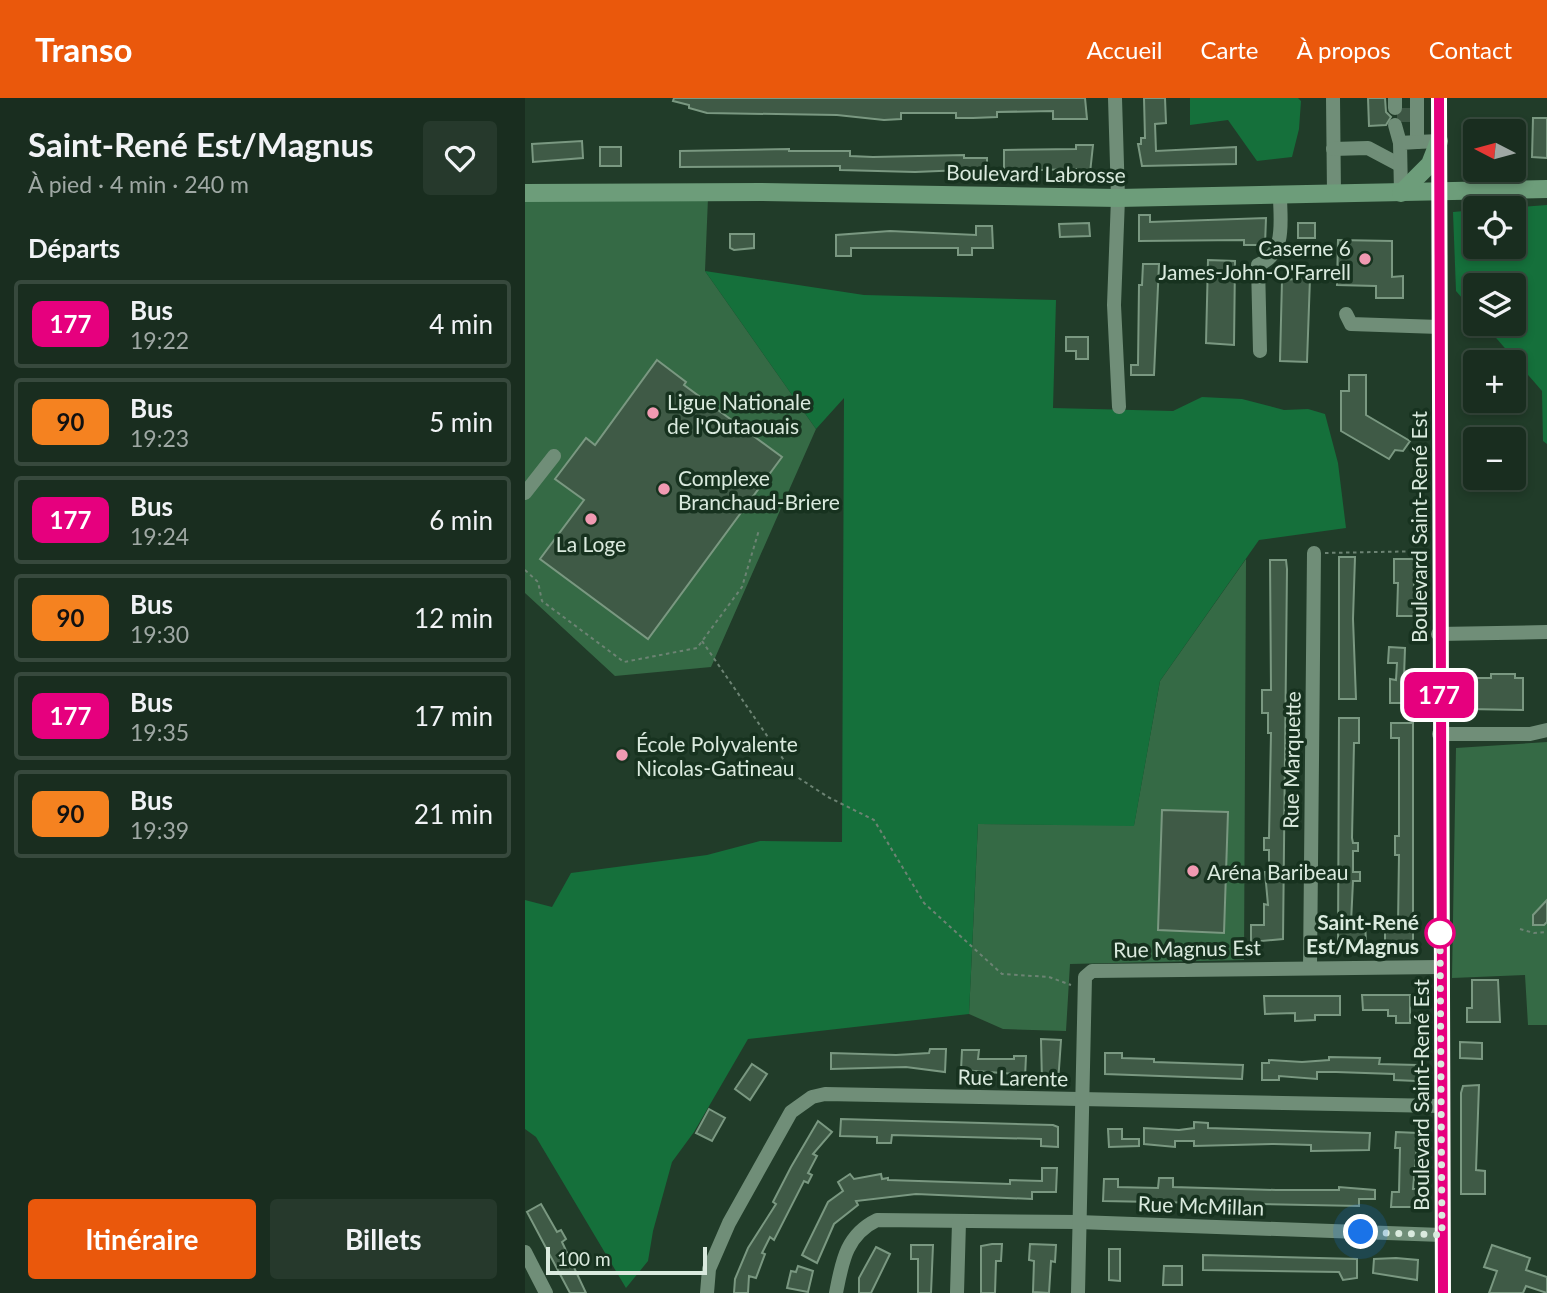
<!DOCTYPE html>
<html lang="fr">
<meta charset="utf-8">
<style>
:root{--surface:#192d1f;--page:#26392c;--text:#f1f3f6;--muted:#9fa8a4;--line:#37493d;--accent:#ea580c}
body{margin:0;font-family:Lato,sans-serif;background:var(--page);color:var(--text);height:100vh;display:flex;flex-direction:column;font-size:26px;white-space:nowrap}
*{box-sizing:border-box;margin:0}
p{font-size:23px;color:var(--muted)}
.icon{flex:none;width:38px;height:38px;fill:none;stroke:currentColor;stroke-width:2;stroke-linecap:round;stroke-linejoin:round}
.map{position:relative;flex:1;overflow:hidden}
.panel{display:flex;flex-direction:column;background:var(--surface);width:525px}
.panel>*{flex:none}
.badge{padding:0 14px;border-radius:10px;font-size:24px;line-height:46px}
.needle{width:46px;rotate:276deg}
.fabs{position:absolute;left:938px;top:21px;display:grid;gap:14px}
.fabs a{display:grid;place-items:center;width:63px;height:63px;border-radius:7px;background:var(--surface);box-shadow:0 4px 10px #0003,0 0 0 2px var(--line);font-size:35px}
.scale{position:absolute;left:21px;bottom:18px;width:161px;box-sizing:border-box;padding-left:7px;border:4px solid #daeade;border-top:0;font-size:19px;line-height:24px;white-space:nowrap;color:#daeade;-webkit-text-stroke:5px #17321f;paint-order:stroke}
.you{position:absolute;width:35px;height:35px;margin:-18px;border:5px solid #fff;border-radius:50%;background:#1a73e8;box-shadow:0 0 0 10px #1a73e833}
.map>.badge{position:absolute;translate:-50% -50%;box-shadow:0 0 0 4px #fff}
h2{padding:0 28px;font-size:26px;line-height:63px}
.round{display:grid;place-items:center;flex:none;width:74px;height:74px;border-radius:7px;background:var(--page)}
.overview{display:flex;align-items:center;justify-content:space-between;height:119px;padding:0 28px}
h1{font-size:33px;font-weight:700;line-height:52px}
.primary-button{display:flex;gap:14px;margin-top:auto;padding:14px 28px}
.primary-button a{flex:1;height:80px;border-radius:7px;background:var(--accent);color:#fff;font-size:28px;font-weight:700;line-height:80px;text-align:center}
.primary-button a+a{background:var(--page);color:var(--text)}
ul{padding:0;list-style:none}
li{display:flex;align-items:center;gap:21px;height:88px;margin:0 14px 10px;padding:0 14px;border:4px solid var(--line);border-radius:7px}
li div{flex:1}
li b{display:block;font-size:26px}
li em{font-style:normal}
li .badge{min-width:77px;font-weight:700;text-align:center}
header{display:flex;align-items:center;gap:42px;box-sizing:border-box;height:98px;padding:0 35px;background:var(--accent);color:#fff}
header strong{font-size:33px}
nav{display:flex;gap:38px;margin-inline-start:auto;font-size:24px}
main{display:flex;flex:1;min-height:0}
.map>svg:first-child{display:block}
</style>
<header>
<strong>Transo</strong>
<nav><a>Accueil</a><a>Carte</a><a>À propos</a><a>Contact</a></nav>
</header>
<main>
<section class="panel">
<div class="overview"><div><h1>Saint-René Est/Magnus</h1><p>À pied · 4 min · 240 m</p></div><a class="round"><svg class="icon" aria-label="heart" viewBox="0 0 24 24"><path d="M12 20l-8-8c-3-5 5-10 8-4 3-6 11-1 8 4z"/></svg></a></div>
<h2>Départs</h2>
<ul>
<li><span class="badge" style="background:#e6007e;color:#fff">177</span><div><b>Bus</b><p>19:22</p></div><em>4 min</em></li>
<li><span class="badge" style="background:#f58220;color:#111">90</span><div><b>Bus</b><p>19:23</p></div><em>5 min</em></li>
<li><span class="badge" style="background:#e6007e;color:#fff">177</span><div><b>Bus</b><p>19:24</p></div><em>6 min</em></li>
<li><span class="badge" style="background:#f58220;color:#111">90</span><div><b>Bus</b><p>19:30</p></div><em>12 min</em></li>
<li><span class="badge" style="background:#e6007e;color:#fff">177</span><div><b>Bus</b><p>19:35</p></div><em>17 min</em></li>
<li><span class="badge" style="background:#f58220;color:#111">90</span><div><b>Bus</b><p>19:39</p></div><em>21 min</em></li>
</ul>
<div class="primary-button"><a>Itinéraire</a><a>Billets</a></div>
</section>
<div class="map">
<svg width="1022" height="1195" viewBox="0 0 1022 1195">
<rect width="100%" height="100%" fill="#213c29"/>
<!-- green -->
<g fill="#356a45">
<path d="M183,100L180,173L291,331L186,569L90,578L0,495V102Z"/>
<path d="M721,461L719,862L545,866L541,933L478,931L444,916L453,726L609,727L635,583Z"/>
<path d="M1022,644V927H1003L1000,877L927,880L931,650Z"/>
</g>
<!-- forest -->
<g fill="#15703b">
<path d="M665,0H773L776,3L774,31L767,59L732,63L703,22L665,27Z"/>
<path d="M1022,107V346L1018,343L1017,293L959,226H989V187H950V215L931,193L928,114L950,112V149H989V110H980Z"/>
<path d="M180,173L339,197L531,202L528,310L648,313L677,299L717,301L759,312L783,311L800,316L813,365L821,430L734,442L635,583L609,728L453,726L444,916L223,941L169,1034L147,1064L128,1133L123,1163L101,1190L11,1039L0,1031V802L27,809L46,775L182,757L235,743L317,744L319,300L291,331Z"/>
</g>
<!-- building -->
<g fill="#3f5a46" stroke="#7a9881" stroke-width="2">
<path d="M149,0H560L562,21H528V13L472,14V19L448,20H431V15H376V21L359,22L312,17L182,15L164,10V7L148,3Z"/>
<path d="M619,0H640L641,25L630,26L631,53L711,49V66L617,68L613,46H616V40H620Z"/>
<path d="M843,0H860L861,14L866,19L861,27L844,28Z"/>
<path d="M1008,20H1022V60L1007,59Z"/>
<path d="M57,43L58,60L8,64L7,46Z"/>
<path d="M551,47H568L565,75H551V71L479,73V52L551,51Z"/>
<rect x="75" y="49" width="21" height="19"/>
<path d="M264,51V53H325V58L348,59L439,57V60H462V71L390,74L315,72V68H309L155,69V53Z"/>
<path d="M614,117H625V124L741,120L740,147H719V142L614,143Z"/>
<path d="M564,125L565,138L535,139L534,126Z"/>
<rect x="773" y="125" width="17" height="15"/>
<path d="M451,128H467L468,150H447V157H433V150H326V158H311V137L365,133L451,137Z"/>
<path d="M205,136H229V150L209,152L205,150Z"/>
<path d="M813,142L867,143V179L878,178V200H851V188L812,187Z"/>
<path d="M683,162L710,163L709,247L681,245Z"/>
<path d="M618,166H634L629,277H606V267H613L614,187H617Z"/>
<path d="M785,180L782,264L755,263L757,182Z"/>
<path d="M541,239H563V261H551V253H541Z"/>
<path d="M132,262L161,284L159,287L257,359L123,541L15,461L59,402L30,381L61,340L70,347Z"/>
<path d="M824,277H841V317L885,343L878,353L870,352L864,361L816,333V293H824Z"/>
<path d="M814,459H830L828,521L831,601H814Z"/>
<path d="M869,461H889V518H872L873,485H869Z"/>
<path d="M745,462H761L762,471L758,841L726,844V827H739V806L743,807L740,774H743L744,769V752H739V740H744L746,635H743V615H737V592H746Z"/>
<path d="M864,549L880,550L879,579H889V605H865V581L871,582L872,565H863Z"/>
<path d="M966,576H990V580H998V612L943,611V580H966Z"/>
<path d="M814,620H834V645H829L827,740L828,745H833V753H828V774H835V783H828L826,825L840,824L841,844L813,845Z"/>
<path d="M866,625H888V844H860V827H873L874,757H870V738H874V640H866Z"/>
<path d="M637,712L703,714L699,835L633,832Z"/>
<path d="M1022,802V824L1019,827H1008V817Z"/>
<path d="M947,882H973L975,924H942V910H947Z"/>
<path d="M837,897H885V925H871V918H863V912H838Z"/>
<path d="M739,898H815V917H790V922L770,923V915L740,916Z"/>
<path d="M516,941L536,942L533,985H517Z"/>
<path d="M935,944L957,945V961L935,960Z"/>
<path d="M405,951H421L420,974L381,969L306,971V955L371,957L404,955Z"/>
<path d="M437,952H454L453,961H489V958H501L500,980H490V976L436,972Z"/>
<path d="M580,955H597V960L629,961V964L718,967L717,981L580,976Z"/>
<path d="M804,959L855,960L854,966L892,967L891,983L869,982V976L811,974H792V981L754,978V982H737V965H744V962L777,964L804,962Z"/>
<path d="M227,966L242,976L225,1002L210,991Z"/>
<path d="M954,987L951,1072L960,1073V1096H936V995L938,988Z"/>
<path d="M184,1011L200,1020L187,1043L171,1035Z"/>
<path d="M316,1021L528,1027L533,1029V1049L516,1048V1041L367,1037L366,1045H352V1039L315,1038Z"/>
<path d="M293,1023L307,1034L288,1056L292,1058L283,1075L287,1077L283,1085L279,1083L249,1142L245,1139L237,1155L240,1156L231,1180L224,1178L223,1195H209L210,1181L223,1150L251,1106L248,1104L266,1069Z"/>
<path d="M669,1024L683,1025V1030L845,1035L844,1052L786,1053V1047L749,1046L669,1048V1043H650V1049L619,1046V1030L654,1032L669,1030Z"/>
<path d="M583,1031H597V1041H614V1048L584,1049Z"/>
<path d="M871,1034L893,1035L888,1091H893L892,1109H866L867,1094H874L875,1050H870Z"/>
<path d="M517,1070H532L531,1094H507V1101L391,1096L331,1103L333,1107L309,1126L292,1165L277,1157L303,1104L318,1093L313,1084L325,1076L329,1081L356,1076L357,1081L363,1080V1082L485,1086V1082L517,1083Z"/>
<path d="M634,1080H648V1089L751,1092H814V1089L850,1092V1101H834V1108L578,1103L579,1081H593V1089L633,1090Z"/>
<path d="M16,1106L32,1134L36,1132L41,1141L37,1144L61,1195H45L2,1114Z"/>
<path d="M467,1146H477L476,1163H471L470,1195H456V1148Z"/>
<path d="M505,1146L531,1147L530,1164L526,1163L524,1195L508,1194L509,1163L504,1162Z"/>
<path d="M386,1147H408L406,1195H393V1161H386Z"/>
<path d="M967,1147L1005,1160L1001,1172L1022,1179V1195L1001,1188L998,1195H964L972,1173L959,1169Z"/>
<path d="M351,1149L365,1156L346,1195H334V1180Z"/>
<path d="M584,1151H595V1183L584,1182Z"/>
<path d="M678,1157L832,1161V1180L818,1182L814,1174L678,1172Z"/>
<path d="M871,1160L893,1162L892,1182L848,1175L849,1161Z"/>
<path d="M273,1168L288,1173L283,1194L262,1190L266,1173L271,1174Z"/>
<path d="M639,1168H657V1187H638Z"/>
</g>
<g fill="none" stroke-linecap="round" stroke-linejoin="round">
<!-- minor-tunnel -->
<path stroke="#3d5644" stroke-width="14" stroke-dasharray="14 7" stroke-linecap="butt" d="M879,10V26"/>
<!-- path -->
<g stroke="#6c8373" stroke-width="2" stroke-dasharray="3.5 3.5" stroke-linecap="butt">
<path d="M800,455L903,453"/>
<path d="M0,472L13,484L17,503L99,564L172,550L217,489L234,432"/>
<path d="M177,543L269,677L303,699L349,722L399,805L477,876L524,879L546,887"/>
<path d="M995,831L1009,835L1022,834"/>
</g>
<!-- minor -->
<g stroke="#708e78" stroke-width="14">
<path d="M590,0L593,100L589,207L594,309"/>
<path d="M808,0L809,96"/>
<path d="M870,0V10"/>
<path d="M892,0V44L914,43"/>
<path d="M914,0L918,1195"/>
<path d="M870,27L875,45"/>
<path d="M808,51L843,50L875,67"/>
<path d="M876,95L875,45L892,44"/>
<path d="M821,216L826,226L914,229"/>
<path d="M735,253L733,167C762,155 755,123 755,97"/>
<path d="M0,395L29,358"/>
<path d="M913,536L1022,534"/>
<path d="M914,636H1005L1022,632"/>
<path d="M785,870L789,455"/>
<path d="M0,1154L21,1195"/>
<path d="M182,1195L184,1171L204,1125L266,1014L287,999L300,996L916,1008"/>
<path d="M311,1195C317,1164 321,1137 352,1122L553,1124L917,1137"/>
<path d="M432,1195L434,1124"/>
<path d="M553,1195L560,879L567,873L915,869"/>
</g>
<!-- major -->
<g stroke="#6d9d7a" stroke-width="18">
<path d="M0,95L236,94L593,100L1022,91"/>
<path d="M876,95L905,66L914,43"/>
</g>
</g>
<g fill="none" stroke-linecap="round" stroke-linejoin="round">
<!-- line casing -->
<g stroke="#fff" stroke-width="16">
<path id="line" d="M914,0L918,1195"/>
</g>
<!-- line -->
<use href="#line" stroke="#e6007e" stroke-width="10"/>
<!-- walk -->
<path stroke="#daeade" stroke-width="7" stroke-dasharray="0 12.6" d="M836,1134L917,1137L915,832V835"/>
</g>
<!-- markers -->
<g fill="#f19ab2" stroke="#17321f" stroke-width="2.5">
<circle cx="840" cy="161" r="7"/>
<circle cx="128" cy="315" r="7"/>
<circle cx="139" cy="391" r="7"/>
<circle cx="66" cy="421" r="7"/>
<circle cx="97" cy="657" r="7"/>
<circle cx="668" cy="773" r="7"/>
</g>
<circle fill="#fff" stroke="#e6007e" stroke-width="3.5" cx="915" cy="835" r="14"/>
<g text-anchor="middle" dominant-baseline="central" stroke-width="7" stroke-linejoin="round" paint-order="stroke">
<!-- street labels -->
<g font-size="21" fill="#daeade" stroke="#17321f">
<text transform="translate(511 75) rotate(1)">Boulevard Labrosse</text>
<text transform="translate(893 429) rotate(-90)">Boulevard Saint-René Est</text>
<text transform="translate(766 662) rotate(-89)">Rue Marquette</text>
<text transform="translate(662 850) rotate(-1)">Rue Magnus Est</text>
<text transform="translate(488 979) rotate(1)">Rue Larente</text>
<text transform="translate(895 997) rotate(-90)">Boulevard Saint-René Est</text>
<text transform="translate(676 1107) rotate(2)">Rue McMillan</text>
</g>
<!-- poi labels -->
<g font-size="21" fill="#daeade" stroke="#17321f" text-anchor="start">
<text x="826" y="149" text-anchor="end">Caserne 6<tspan x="826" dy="24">James-John-O'Farrell</tspan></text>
<text x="142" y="303">Ligue Nationale<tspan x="142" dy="24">de l'Outaouais</tspan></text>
<text x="153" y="379">Complexe<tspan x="153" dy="24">Branchaud-Briere</tspan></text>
<text x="66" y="445" text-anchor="middle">La Loge</text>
<text x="111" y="645">École Polyvalente<tspan x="111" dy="24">Nicolas-Gatineau</tspan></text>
<text x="682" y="773">Aréna Baribeau</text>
</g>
<!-- stop labels -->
<g font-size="21" font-weight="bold" fill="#daeade" stroke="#17321f" text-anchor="end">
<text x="894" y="823">Saint-René<tspan x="894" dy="24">Est/Magnus</tspan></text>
</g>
</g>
</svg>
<div class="fabs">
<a><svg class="needle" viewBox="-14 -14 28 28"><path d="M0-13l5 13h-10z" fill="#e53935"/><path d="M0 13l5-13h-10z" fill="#9fa8a4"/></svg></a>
<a><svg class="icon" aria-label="locate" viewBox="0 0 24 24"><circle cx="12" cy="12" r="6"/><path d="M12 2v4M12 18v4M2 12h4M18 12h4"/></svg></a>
<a><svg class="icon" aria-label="layers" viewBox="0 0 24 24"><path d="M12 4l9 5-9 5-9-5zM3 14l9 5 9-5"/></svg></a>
<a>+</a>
<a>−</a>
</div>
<div class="scale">100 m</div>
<div class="you" style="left:836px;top:1134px"></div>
<b class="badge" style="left:914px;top:597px;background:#e6007e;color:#fff">177</b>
</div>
</main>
